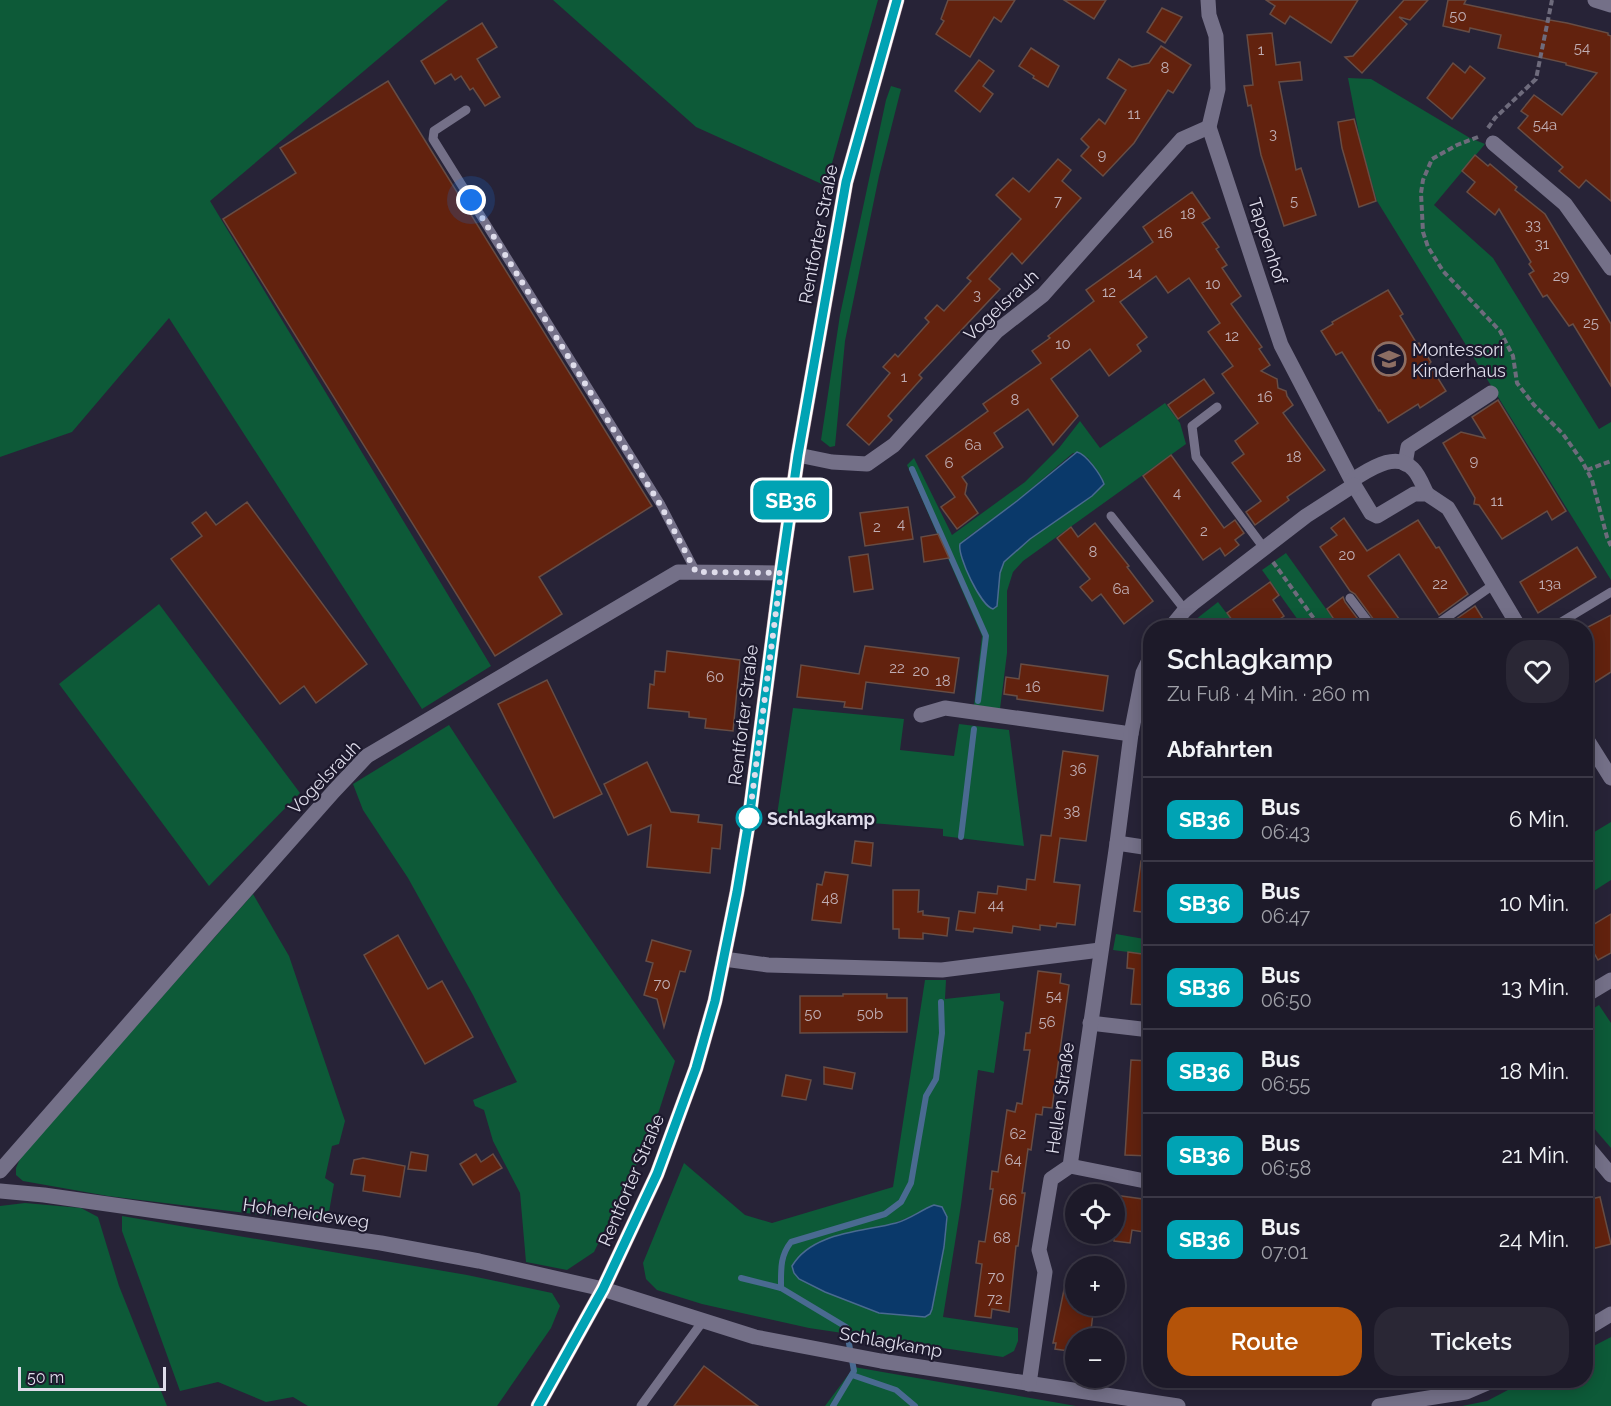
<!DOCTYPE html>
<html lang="de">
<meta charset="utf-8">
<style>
:root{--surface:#1d1a29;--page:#2a2735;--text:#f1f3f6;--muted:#a0a1a8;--line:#3b3846;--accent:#b45309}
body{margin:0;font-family:Raleway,sans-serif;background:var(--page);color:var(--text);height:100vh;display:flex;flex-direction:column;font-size:22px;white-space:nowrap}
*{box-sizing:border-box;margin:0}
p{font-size:20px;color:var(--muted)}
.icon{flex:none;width:33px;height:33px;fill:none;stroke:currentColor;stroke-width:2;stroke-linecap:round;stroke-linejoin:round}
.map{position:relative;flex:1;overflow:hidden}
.panel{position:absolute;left:1143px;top:620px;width:450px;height:768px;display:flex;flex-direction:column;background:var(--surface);border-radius:24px;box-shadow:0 3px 15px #0003,0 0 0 2px var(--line)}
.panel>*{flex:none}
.badge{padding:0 12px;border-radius:9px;font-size:21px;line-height:39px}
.controls{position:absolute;left:1065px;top:1184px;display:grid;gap:12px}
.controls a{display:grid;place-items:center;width:60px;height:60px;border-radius:50%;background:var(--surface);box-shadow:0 3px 15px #0003,0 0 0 2px var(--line);font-size:30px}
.scale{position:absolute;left:18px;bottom:15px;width:148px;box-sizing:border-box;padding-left:6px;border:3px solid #dfddeb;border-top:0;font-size:16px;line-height:21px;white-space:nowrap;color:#dfddeb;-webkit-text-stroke:4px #1d192d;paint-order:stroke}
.you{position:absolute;width:30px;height:30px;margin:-15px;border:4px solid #fff;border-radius:50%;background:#1a73e8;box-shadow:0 0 0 9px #1a73e833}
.map>.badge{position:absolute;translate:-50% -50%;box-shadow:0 0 0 3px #fff}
h2{padding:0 24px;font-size:22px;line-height:54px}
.round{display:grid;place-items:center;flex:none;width:63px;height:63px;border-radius:24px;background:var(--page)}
.headline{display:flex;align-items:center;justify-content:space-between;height:102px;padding:0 24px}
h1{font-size:28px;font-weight:600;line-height:45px}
.action{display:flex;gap:12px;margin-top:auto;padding:12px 24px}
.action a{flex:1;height:69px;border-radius:24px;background:var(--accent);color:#fff;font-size:24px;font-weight:600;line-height:69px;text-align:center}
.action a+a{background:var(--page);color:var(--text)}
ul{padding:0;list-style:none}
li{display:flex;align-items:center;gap:18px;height:84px;padding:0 24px;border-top:2px solid var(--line)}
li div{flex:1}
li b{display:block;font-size:22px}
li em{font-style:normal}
li .badge{min-width:66px;font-weight:700;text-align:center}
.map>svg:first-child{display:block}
</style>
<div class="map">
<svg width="1611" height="1406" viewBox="0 0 1611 1406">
<rect width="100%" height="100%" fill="#272337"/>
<!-- green -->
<g fill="#0d5a38" fill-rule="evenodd">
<path d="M0,0H448L210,201L491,666L422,709L169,318L72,432L0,457Z"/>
<path d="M553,0H878L832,163L824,185L696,127Z"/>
<path d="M1348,78L1371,79L1470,138L1485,144L1434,205L1493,258L1599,429L1611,422V580L1377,201L1361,145Z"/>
<path d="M891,86L901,89L879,176L845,341L835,446L830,447L821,440L840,315L886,100Z"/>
<path d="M1165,403L1180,423L1186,444L1023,561L1013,572L1007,591V653L1000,709L974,705L982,636L907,465L914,458L952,535L1025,482L1059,448L1080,421L1100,448ZM1073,453L1088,458L1104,485L1092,496L1030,539L1004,562L1000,573L997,606L965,539L1017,501Z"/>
<path d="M1286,553L1339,627H1303L1262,570Z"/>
<path d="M1218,602L1237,627H1186Z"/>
<path d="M159,604L300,793L209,886L59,684Z"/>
<path d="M793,708L904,719L900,750L954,756L959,724L1009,730L1024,846L943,836V829L777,815Z"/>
<path d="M449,725L556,889L675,1061L659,1111L632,1175L594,1252L567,1270L526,1262L520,1193L493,1141L484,1110L475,1106L473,1100L517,1082L473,995L408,878L363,810L353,784Z"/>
<path d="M1611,822V880L1586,896V837Z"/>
<path d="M253,894L289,956L345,1121L339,1144L332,1146L325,1178L334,1184L327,1223L108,1196L23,1181L16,1175V1168L21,1156Z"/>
<path d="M1116,934L1150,940V955L1113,950Z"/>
<path d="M925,980H946L945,999L1000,993V1000L1004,1002L994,1073L978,1070L961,1205L943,1317L1018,1328V1341L1014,1351L1003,1357L809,1328L702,1304L657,1290L646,1279L643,1263L684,1163L745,1215L772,1223L893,1187ZM926,1208L947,1217L944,1247L930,1314L817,1243C853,1231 894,1229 926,1208Z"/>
<path d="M1599,1005L1611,1023V1148L1586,1119V1013Z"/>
<path d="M25,1203L81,1208L98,1217L119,1286L167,1406H0V1206Z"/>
<path d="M122,1216L467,1275L552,1293L560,1306L551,1328L497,1406H308L293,1397L266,1402L218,1382L180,1391L122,1231Z"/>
<path d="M1611,1337V1406H1462L1487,1401L1527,1380H1586V1350Z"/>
<path d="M854,1367L1076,1406H825Z"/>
</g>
<!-- water -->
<g fill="#0a396a" stroke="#4a6a91" stroke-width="1.5">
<path d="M1077,452C1086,454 1101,475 1104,484L1092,496L1030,539L1004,562L1000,573L997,606L993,609C981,606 957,556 960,544L1017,501Z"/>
<path d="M934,1205L942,1207L947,1217L944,1247L932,1309L930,1314L925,1317L879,1313L825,1292L799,1279L794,1273L792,1266C812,1232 862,1232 896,1223C910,1219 921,1210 934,1205Z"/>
</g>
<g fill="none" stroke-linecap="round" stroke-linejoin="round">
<!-- stream -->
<g stroke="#4a6a91" stroke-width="6">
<path d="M912,469L986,636L978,701"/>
<path d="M961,837L974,729"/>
<path d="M741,1278L781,1288L846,1327L854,1371L833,1406"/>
<path d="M781,1288C781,1269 780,1256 791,1242L885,1214L901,1202L911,1183L926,1096L936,1079L942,1033L941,1002"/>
<path d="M852,1375L896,1390L915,1406"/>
</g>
</g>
<!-- building -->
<g fill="#62220e" stroke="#674d45" stroke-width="1.5">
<path d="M948,0H1015L1001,22L994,17L970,57L936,34L944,21L941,19Z"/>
<path d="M1064,0H1106L1094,19Z"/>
<path d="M1266,0H1358L1331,43L1290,16L1285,24L1270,14L1275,6Z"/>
<path d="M1404,0H1428L1410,20L1399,17L1407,24L1362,73L1345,57L1353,56Z"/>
<path d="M1448,0H1466L1464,4L1549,22L1550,20L1567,23L1608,33V35L1611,36V201L1586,180L1579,188L1559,171L1563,167L1518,128L1528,116L1521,111L1534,95L1562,115L1597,73L1566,65V63L1498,48L1501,35L1470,28L1469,32L1443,26Z"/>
<path d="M1162,8L1182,17L1165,43L1147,32Z"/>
<path d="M482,23L497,47L477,59L500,97L485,106L473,88L470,90L461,76L455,80L451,74L435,84L421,61Z"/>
<path d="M1272,33L1276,65L1300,62L1302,80L1279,82L1296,170L1301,168L1316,215L1284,226L1261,155L1251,105L1248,106L1244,86L1253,85L1247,35Z"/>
<path d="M1161,46L1191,65L1173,93L1168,90L1134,143L1103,176L1081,156L1089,147L1081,139L1099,119L1105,124L1126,90L1107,78L1119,59L1132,67L1149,63Z"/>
<path d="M1031,48L1059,66L1048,87L1033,78L1034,76L1019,66Z"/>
<path d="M979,60L994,71L983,86L993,94L980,112L955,91Z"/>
<path d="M1453,63L1465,73L1470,66L1485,78L1452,119L1427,98Z"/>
<path d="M388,81L652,506L539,577L562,614L495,656L223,219L296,173L280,148Z"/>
<path d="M1354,119L1376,201L1359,207L1342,148L1338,122Z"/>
<path d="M1475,155L1488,166L1490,164L1517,187L1515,190L1545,214L1611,324V386L1573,324L1569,326L1547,295L1543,297L1529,274L1534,271L1529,264L1531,262L1499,209L1495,215L1467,192L1475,182L1462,171Z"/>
<path d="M1058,159L1071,170L1062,181L1081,198L1022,264L1012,253L989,279L1000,289L919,375L922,378L888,416L892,420L869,445L847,425L890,373L883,367L895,354L898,357L929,322L925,318L937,305L944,311L971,281L967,278L1021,219L996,195L1013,178L1029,192Z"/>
<path d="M1192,192L1210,218L1202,223L1219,247L1216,249L1227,265L1222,268L1241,296L1231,304L1262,347L1259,349L1270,365L1261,371L1277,379L1278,388L1286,391L1287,396L1293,405L1283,413L1325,470L1287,497L1289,500L1255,525L1246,512L1261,501L1232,463L1244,454L1235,441L1258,423L1222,374L1233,366L1208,332L1220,323L1189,278L1168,293L1156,276L1120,302L1147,337L1137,345L1141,351L1109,376L1090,349L1051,379L1078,416L1053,445L1028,409L994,433L1003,447L962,477L967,484L965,494L978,513L957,529L941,507L955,497L926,456L988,411L983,404L1041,363L1032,351L1050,338L1048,336L1094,301L1086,290L1153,242L1143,227Z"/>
<path d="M1388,290L1403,314L1400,316L1417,344L1419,343L1431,362L1429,364L1446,391L1420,408L1418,404L1388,423L1380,410L1379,411L1342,352L1336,355L1321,331L1333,324L1332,322Z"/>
<path d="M1204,379L1214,393L1178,419L1168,405Z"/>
<path d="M1498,400L1566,511L1552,520L1547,511L1502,539L1479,505L1474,504L1475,498L1443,443L1461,432L1485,438L1472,417Z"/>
<path d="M1171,455L1224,528L1235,520L1244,533L1235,540L1239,545L1225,556L1220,548L1203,560L1143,476Z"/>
<path d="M247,502L367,664L316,703L304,686L280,704L171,559L202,536L192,523L206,512L216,525Z"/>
<path d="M908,507L913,539L865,546L860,513Z"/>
<path d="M1344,518L1367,551L1418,520L1436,548L1439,547L1468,594L1439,615L1399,554L1368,576L1405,627H1379L1355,594L1350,591L1320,547L1337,535L1331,528Z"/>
<path d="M1095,523L1129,566L1127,567L1153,601L1124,624L1101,594L1092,601L1080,587L1090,579L1057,538L1071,527L1078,537Z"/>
<path d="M938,534L949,558L924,562L921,537Z"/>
<path d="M1577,547L1596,577L1538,613L1520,582Z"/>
<path d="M868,554L873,589L854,592L849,557Z"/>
<path d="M1270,582L1279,595L1273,600L1284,616L1269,627H1237L1227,613Z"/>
<path d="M1343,597L1345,602L1364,627H1339L1327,609Z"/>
<path d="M1475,606L1488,627H1447L1446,626Z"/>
<path d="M1611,615V672L1586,688V628Z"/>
<path d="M865,646L959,658L954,693L866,682L862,709L844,707L845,702L797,697L801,665L859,674Z"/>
<path d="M667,651L740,660L733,731L705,728L706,719L689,717V712L648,708L650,684L654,685L655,671L665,672Z"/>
<path d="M1021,664L1108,676L1103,711L1017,699V696L1004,694L1006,677L1019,679Z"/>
<path d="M547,680L602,794L554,818L498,704Z"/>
<path d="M1063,751L1098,756L1086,841L1060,838L1054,882L1080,885L1075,925L1057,923L1056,927L1040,925V930L1013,926L1012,933L974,928L973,932L956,930L959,911L975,913L978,892L997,894L998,886L1026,890L1027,879L1035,880L1041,835L1051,836Z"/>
<path d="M647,762L671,812L699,815L698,822L722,825L720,849L712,848L710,873L647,867L651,825L628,835L604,784Z"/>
<path d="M855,841L873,843L871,866L852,863Z"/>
<path d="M1141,861L1150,862V913L1134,911Z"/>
<path d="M825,872L848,875L841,923L812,920L817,884L822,885Z"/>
<path d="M893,890H919L918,912L923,911V915L949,918L947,936L923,933V939L899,938V929H893Z"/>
<path d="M1611,914V953L1598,960L1586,939V929Z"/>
<path d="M398,935L428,989L442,981L473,1037L425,1064L364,955Z"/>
<path d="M652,940L691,951L685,972L680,971L664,1027L657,999L644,995L653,963L646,961Z"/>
<path d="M1128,952L1149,955L1150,1005L1131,1004L1134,969L1127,968Z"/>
<path d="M1038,971L1061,974L1060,983L1069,985L1052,1108L1043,1107L1042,1115L1036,1114L1031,1150L1028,1149L1022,1193H1025L1018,1246H1016L1009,1312L992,1309L991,1318L975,1316L982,1264L976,1263L979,1241L985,1242L993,1189H990L992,1171L998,1172L1007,1110L1015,1112L1017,1103L1022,1104L1030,1050H1024L1026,1033H1030Z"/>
<path d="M843,994H887V998H907V1032L800,1033V996H843Z"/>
<path d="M1131,1060L1150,1061V1156L1125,1155Z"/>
<path d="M824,1067L855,1073L852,1089L824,1084Z"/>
<path d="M786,1075L811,1080L806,1100L782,1096Z"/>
<path d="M411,1152L428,1155L426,1171L408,1169Z"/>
<path d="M476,1154L481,1162L493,1154L502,1168L473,1185L460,1164Z"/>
<path d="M363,1158L405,1166L400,1197L363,1191L365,1176L351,1174L354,1160Z"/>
<path d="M1114,1195L1150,1200V1233L1132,1230L1130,1243L1114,1241Z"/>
<path d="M1600,1197L1611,1244L1588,1250L1586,1240V1200Z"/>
<path d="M1067,1275L1076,1276V1305H1094L1090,1338H1076V1352L1055,1349L1056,1343H1053Z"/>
<path d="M704,1366L758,1406H674Z"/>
</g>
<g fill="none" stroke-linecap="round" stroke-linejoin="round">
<!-- path -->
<g stroke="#6e6b7c" stroke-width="4" stroke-dasharray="6 3" stroke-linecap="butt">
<path d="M1488,128L1495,118L1536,79L1552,0"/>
<path d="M1478,137L1457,145L1432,159L1423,180L1421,193L1423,232L1428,247L1443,271L1500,331L1513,356L1517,383L1534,405L1563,434L1582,461L1592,480L1607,537L1611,546"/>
<path d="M1587,470L1611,461"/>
<path d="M1273,562L1320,627"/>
</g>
<!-- lane -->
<g stroke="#747088" stroke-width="9">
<path d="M466,110L434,131L433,139L661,505L696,572"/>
<path d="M1217,407L1192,426L1196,457L1264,548"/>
<path d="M1111,516L1185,610"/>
<path d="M1350,598L1372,627"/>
<path d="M1433,627L1493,585"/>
<path d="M1553,627L1611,592"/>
<path d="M641,1406L703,1321"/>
</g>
<!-- street -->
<g stroke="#747088" stroke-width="15">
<path d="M1208,0L1209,15L1216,36L1218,89L1209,127L1259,279L1281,345L1354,485L1371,513L1377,516L1414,494H1427L1448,508L1519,627"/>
<path d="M1595,0L1611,5"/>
<path d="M1493,143L1565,204L1611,268"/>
<path d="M798,455L832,462L867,464L894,445L997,331L1043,295L1182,139L1209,127"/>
<path d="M1405,464L1408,447L1491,393"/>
<path d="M1352,480C1368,471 1395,450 1413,469C1419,475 1423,486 1427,494"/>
<path d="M1171,627L1185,610L1193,603L1306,516L1354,485"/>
<path d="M921,715L945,708L1131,734"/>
<path d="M1586,738L1611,778"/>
<path d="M1117,843L1150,848"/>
<path d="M724,959L768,965L942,970L1100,950"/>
<path d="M1586,995L1611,980"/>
<path d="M1090,1023L1150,1030"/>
<path d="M1586,1145L1611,1175"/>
<path d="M1070,1166L1150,1182"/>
<path d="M0,1171L210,931L334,791L367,756L678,572L781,573"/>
<path d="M0,1191L44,1195L381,1243L479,1261L603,1289L755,1337L881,1361L1178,1406"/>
<path d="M1586,1329L1611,1314"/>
<path d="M1029,1384L1045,1272L1039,1250L1051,1179L1070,1166L1117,843L1131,734L1143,673L1150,658"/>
<path d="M1379,1406L1466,1392L1494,1380"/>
</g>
<!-- secondary -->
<path stroke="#987d87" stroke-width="15" d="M538,1406L603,1289L657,1174L696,1068L715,1001L737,892L749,820L781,573L798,455L846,182L897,0"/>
</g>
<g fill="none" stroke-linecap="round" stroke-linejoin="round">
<!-- line casing -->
<g stroke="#fff" stroke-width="14">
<path id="line" d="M538,1406L603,1289L657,1174L696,1068L715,1001L737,892L749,820L781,573L798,455L846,182L897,0"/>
</g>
<!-- line -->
<use href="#line" stroke="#00a3b4" stroke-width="9"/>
<!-- walk -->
<path stroke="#dfddeb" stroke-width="6" stroke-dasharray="0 10.8" d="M471,200L661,506L696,572L781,573L749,820V818"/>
</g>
<!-- icons -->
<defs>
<g id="school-ring" transform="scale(1.725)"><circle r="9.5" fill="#1d192d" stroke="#8d6e63" stroke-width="1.5"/><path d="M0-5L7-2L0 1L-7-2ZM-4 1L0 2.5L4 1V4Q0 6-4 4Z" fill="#8d6e63"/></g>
</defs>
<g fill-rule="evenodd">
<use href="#school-ring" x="1389" y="359"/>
</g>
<!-- markers -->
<circle fill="#fff" stroke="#00a3b4" stroke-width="3" cx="749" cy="818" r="12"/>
<g text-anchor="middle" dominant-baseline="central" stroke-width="4.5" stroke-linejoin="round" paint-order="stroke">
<!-- number labels -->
<g font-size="15" fill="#c0aeb4">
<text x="1458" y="16">50</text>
<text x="1582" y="48">54</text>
<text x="1261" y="50">1</text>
<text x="1165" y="68">8</text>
<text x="1134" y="114">11</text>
<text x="1545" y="125">54a</text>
<text x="1273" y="134">3</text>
<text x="1102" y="155">9</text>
<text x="1058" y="201">7</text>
<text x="1294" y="201">5</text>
<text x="1188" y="214">18</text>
<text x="1533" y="225">33</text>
<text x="1165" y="233">16</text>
<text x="1542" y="244">31</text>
<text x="1135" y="273">14</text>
<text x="1561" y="276">29</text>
<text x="1213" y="284">10</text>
<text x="1109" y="292">12</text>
<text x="977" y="295">3</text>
<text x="1591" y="323">25</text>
<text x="1232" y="336">12</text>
<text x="1063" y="344">10</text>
<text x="904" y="377">1</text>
<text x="1265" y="397">16</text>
<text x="1015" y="400">8</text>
<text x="973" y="445">6a</text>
<text x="1294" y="457">18</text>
<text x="1474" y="461">9</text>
<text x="949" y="463">6</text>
<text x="1177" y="493">4</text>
<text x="1497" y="501">11</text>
<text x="901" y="524">4</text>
<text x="877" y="527">2</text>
<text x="1204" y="531">2</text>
<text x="1093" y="552">8</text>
<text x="1347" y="555">20</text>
<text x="1440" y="584">22</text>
<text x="1550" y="584">13a</text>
<text x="1121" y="589">6a</text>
<text x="897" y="668">22</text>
<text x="921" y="671">20</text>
<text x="715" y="677">60</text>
<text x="943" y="681">18</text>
<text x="1033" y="687">16</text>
<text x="1078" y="769">36</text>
<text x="1072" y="812">38</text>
<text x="830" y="899">48</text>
<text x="996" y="905">44</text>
<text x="662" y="984">70</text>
<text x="1054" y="996">54</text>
<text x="813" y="1014">50</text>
<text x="870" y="1014">50b</text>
<text x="1047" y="1022">56</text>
<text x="1018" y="1134">62</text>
<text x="1013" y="1160">64</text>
<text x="1008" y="1200">66</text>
<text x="1002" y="1238">68</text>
<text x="996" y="1277">70</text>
<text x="995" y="1299">72</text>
</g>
<!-- street labels -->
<g font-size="18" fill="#dfddeb" stroke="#1d192d">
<text transform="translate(818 234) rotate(-79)">Rentforter Straße</text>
<text transform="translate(1268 241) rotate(72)">Tappenhof</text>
<text transform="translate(1001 305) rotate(-43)">Vogelsrauh</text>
<text transform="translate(743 715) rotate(-83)">Rentforter Straße</text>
<text transform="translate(324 777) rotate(-46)">Vogelsrauh</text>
<text transform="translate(1060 1098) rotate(-82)">Hellen Straße</text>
<text transform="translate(631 1180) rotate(-67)">Rentforter Straße</text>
<text transform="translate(306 1213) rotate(8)">Hoheheideweg</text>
<text transform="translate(891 1342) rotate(10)">Schlagkamp</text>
</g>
<!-- poi labels -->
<g font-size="18" fill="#dfddeb" stroke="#1d192d" text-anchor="start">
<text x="1412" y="349">Montessori<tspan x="1412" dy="21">Kinderhaus</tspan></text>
</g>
<!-- stop labels -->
<g font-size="18" font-weight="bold" fill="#dfddeb" stroke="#1d192d" text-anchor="start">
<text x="767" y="818">Schlagkamp</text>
</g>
</g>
</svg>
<div class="controls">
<a><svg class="icon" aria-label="locate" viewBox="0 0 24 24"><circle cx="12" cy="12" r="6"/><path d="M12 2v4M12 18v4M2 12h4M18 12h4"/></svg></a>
<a>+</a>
<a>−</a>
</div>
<div class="scale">50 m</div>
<div class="you" style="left:471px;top:200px"></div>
<b class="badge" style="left:791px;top:500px;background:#00a3b4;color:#fff">SB36</b>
<section class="panel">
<div class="headline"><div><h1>Schlagkamp</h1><p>Zu Fuß · 4 Min. · 260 m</p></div><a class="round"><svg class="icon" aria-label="heart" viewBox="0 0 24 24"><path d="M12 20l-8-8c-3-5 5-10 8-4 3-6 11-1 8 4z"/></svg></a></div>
<h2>Abfahrten</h2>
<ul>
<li><span class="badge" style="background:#00a3b4;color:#fff">SB36</span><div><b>Bus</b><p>06:43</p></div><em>6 Min.</em></li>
<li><span class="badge" style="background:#00a3b4;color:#fff">SB36</span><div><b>Bus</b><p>06:47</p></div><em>10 Min.</em></li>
<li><span class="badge" style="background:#00a3b4;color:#fff">SB36</span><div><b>Bus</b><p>06:50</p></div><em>13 Min.</em></li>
<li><span class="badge" style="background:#00a3b4;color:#fff">SB36</span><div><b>Bus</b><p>06:55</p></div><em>18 Min.</em></li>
<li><span class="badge" style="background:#00a3b4;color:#fff">SB36</span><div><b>Bus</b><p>06:58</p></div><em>21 Min.</em></li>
<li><span class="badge" style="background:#00a3b4;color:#fff">SB36</span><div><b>Bus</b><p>07:01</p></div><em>24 Min.</em></li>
</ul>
<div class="action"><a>Route</a><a>Tickets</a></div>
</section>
</div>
